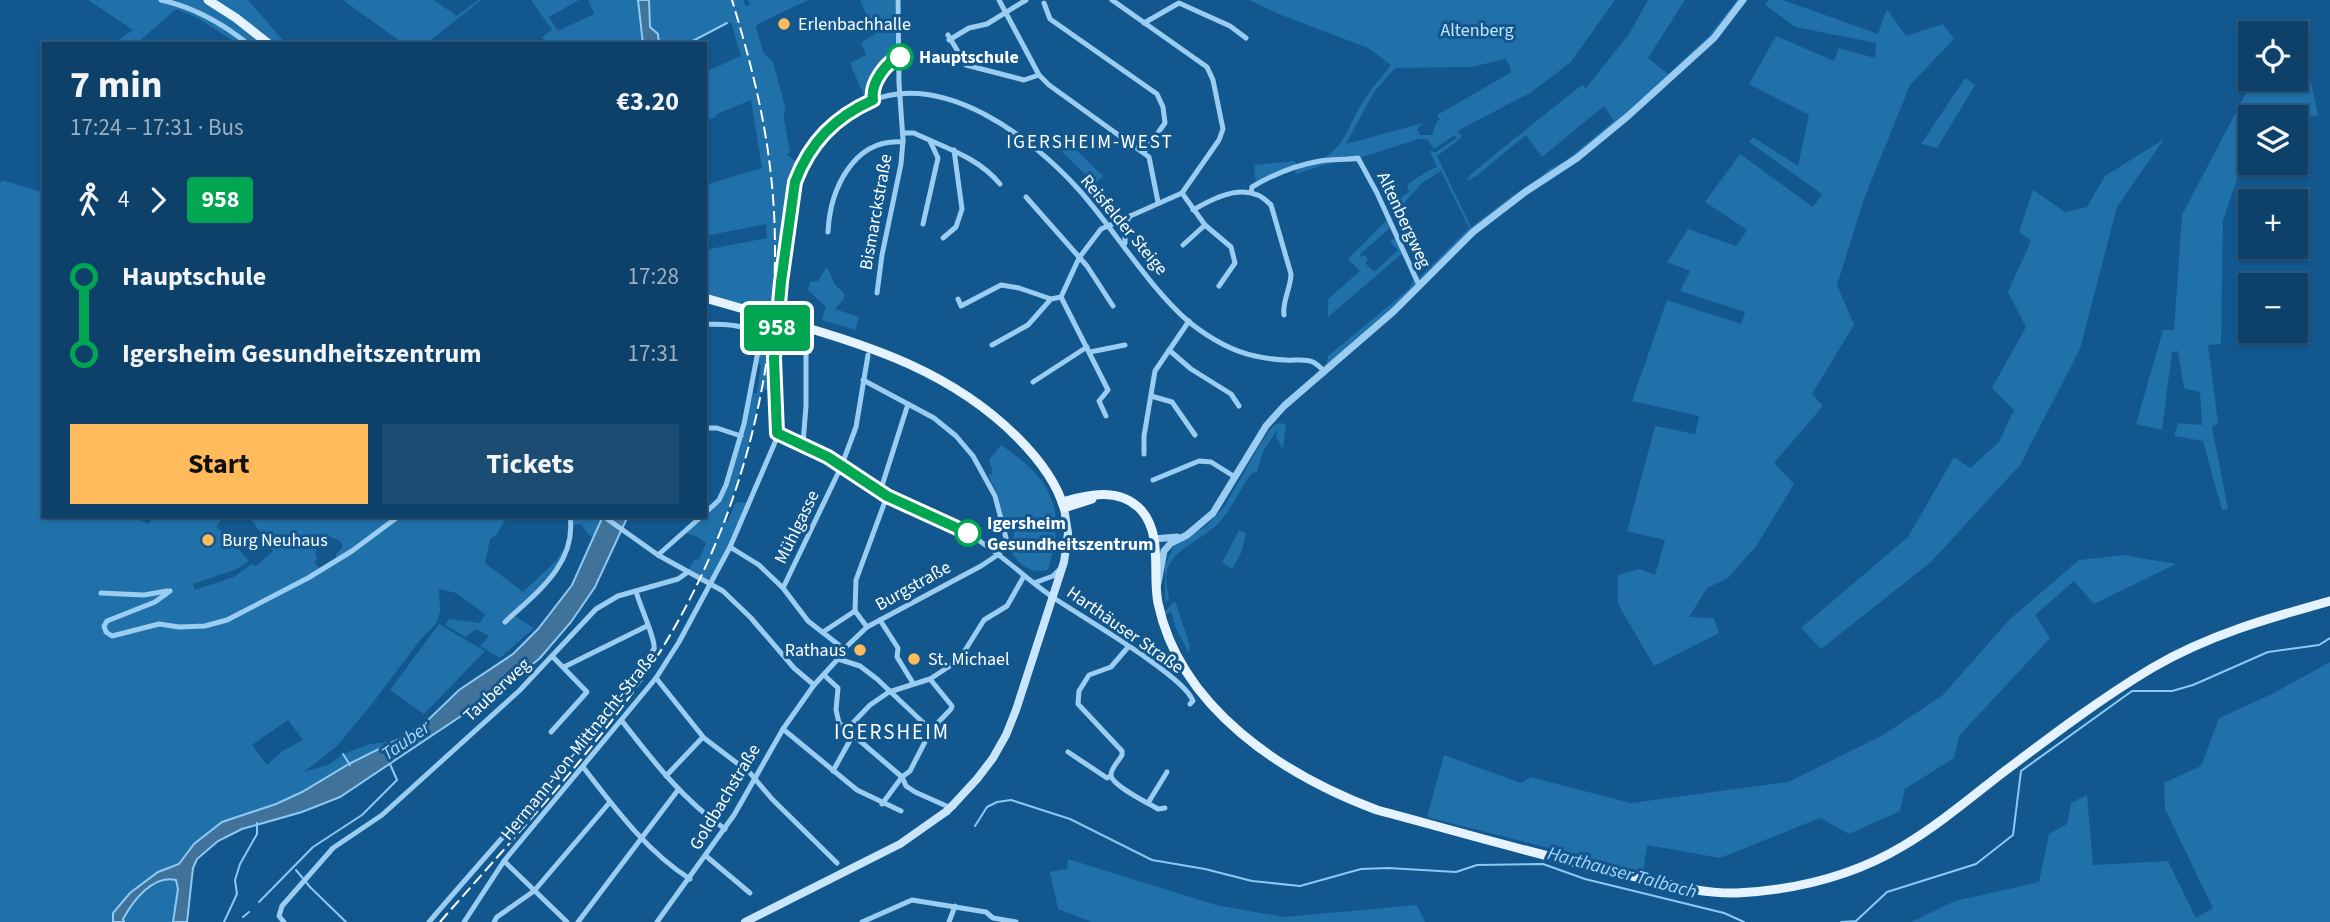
<!DOCTYPE html>
<meta charset="utf-8">
<style>
:root{--surface:#0e416a;--page:#1c4c72;--text:#f1f3f6;--muted:#9bafc1;--line:#2e5a7e;--accent:#ffba5b}
body{margin:0;font-family:"Source Sans 3",sans-serif;background:var(--page);color:var(--text);height:100vh;display:flex;flex-direction:column;font-size:26px;white-space:nowrap}
*{box-sizing:border-box;margin:0}
p{font-size:23px;color:var(--muted)}
.icon{flex:none;width:38px;height:38px;fill:none;stroke:currentColor;stroke-width:2;stroke-linecap:round;stroke-linejoin:round}
.map{position:relative;flex:1;overflow:hidden}
.details{position:absolute;left:42px;top:42px;width:665px;height:476px;display:flex;flex-direction:column;background:var(--surface);border-radius:0px;box-shadow:0 2px 5px #0004,0 0 0 2px var(--line)}
.details>*{flex:none}
.badge{padding:0 14px;border-radius:5px;font-size:24px;line-height:46px}
.controls{position:absolute;left:2238px;top:21px;display:grid;gap:14px}
.controls a{display:grid;place-items:center;width:70px;height:70px;border-radius:0px;background:var(--surface);box-shadow:0 2px 5px #0004,0 0 0 2px var(--line);font-size:35px}
.map>.badge{position:absolute;translate:-50% -50%;box-shadow:0 0 0 4px #fff}
.legs{display:flex;align-items:center;gap:10px;height:77px;padding:0 28px;font-size:23px}
.legs p{margin-inline-start:auto}
.overview{display:flex;align-items:center;justify-content:space-between;height:119px;padding:0 28px}
h1{font-size:38px;font-weight:700;line-height:52px}
.primary-button{display:flex;gap:14px;margin-top:auto;padding:14px 28px}
.primary-button a{flex:1;height:80px;border-radius:0px;background:var(--accent);color:#111;font-size:28px;font-weight:700;line-height:80px;text-align:center}
.primary-button a+a{background:var(--page);color:var(--text)}
ul{padding:0 28px;list-style:none}
li{display:flex;align-items:center;gap:24px;height:77px;font-size:26px}
li i{display:grid;place-items:center;width:10px;height:100%;margin:0 9px;background:currentColor}
li i::after{content:'';width:18px;height:18px;margin:-9px;border:5px solid;border-radius:50%;background:var(--surface)}
li p{margin-inline-start:auto}
li:first-child i{background:linear-gradient(#0000 50%,currentColor 0)}
li:last-child i{background:linear-gradient(currentColor 50%,#0000 0)}
.map>svg:first-child{display:block}
</style>
<div class="map">
<svg width="2330" height="922" viewBox="0 0 2330 922">
<rect width="100%" height="100%" fill="#12578d"/>
<!-- green -->
<g fill="#2070aa" fill-rule="evenodd">
<path d="M88,0H248L286,44H238L198,18L176,9L136,44H113L133,30Z"/>
<path d="M343,0H434L457,16L478,0H481L426,44H404Z"/>
<path d="M531,0H579L549,17L558,31L594,14L588,0H638L643,44H547L542,37L552,30Z"/>
<path d="M649,0H743L746,6L750,5L748,0H808L758,24L756,27L763,52L773,62L785,106L784,119L790,152L787,155L802,165L795,182L774,358L770,367V389L769,391L762,388L747,453L725,520L728,521L736,502L748,503L711,584L688,572L694,560L699,559L706,543L696,536L683,533L702,516H705V513L723,493L751,393H757L761,365L756,363L763,323L753,318L754,312L705,298V250L767,238L766,224L705,236V185L762,168L751,100L717,114L714,118L705,119V72L741,56L731,22L687,44H659L658,34L650,27Z"/>
<path d="M860,0H895L896,55L886,58L871,85L868,97L865,98L850,63L866,55L861,43L875,34Z"/>
<path d="M1249,0H1615L1571,62L1530,93L1461,129L1458,132L1462,137L1437,156L1471,227L1512,196L1542,176L1549,169L1565,161L1614,121L1604,106L1542,157L1526,135L1475,177L1467,181L1470,175L1483,164L1569,95L1582,85L1586,88L1629,34L1648,0H1685L1648,58L1668,74L1708,37L1737,0H1743L1730,20L1600,141L1498,211L1325,372L1328,356L1409,289L1413,281L1404,252L1328,317V299L1360,271L1348,259L1387,220L1361,165C1343,155 1314,169 1296,174L1294,169L1256,185L1254,165L1294,161L1300,167C1348,153 1341,136 1364,100C1372,87 1382,77 1391,65L1368,48L1281,15ZM1506,59L1511,69L1510,73L1437,115L1440,120L1437,121L1432,135H1420L1417,129L1423,123L1346,144L1374,92L1395,68L1471,67ZM1455,135L1457,138L1436,152L1430,151L1437,167L1426,172L1407,185L1409,192L1399,199L1401,204L1404,203L1422,183L1441,171L1469,228L1417,280L1397,236L1390,242L1398,250L1374,272L1365,263L1368,260L1365,255L1360,257L1361,253L1388,230L1392,225L1359,158L1419,139H1427L1434,149Z"/>
<path d="M1769,0H1783L1878,34L1887,9L1906,36L1943,24L1954,39L1910,85L1864,199L1837,285L1854,325L1812,394L1823,406L1774,463L1794,484L1757,545L1728,578L1707,588L1689,617L1714,618L1719,633L1654,666L1618,604V575L1640,569L1655,575L1665,540L1627,531L1655,426L1695,434L1699,416L1632,401L1667,300L1741,324L1745,312L1680,291L1690,271L1667,262L1688,229L1736,246L1747,230L1705,202L1740,154L1813,207L1822,194L1749,142L1753,137L1798,166L1809,115L1749,84L1776,36L1834,61L1839,48L1875,58L1876,43L1795,27L1765,5Z"/>
<path d="M2296,47C2307,58 2315,99 2318,115L2296,119L2250,117V143L2223,220L2221,344L2208,345L2218,423L2212,427L2228,509L2222,510L2203,441L2174,436L2178,423L2202,425L2200,392L2184,388L2178,351L2172,352L2162,430L2136,424L2163,330H2174L2182,215L2246,93L2260,79H2296Z"/>
<path d="M1965,78L1975,85L1937,148L1921,144Z"/>
<path d="M2164,139L2117,207L2080,349L2020,465L1931,562L1821,649L1801,628L1908,537L1954,457L1970,468L1999,442L2014,410L1992,388L2026,327L2008,292L2031,241L2019,232L2033,190L2065,212L2087,207L2105,176Z"/>
<path d="M1070,144L1103,176L1095,184L1062,152Z"/>
<path d="M3,180L44,193V516H132L149,524L153,516H184L187,521L190,516H224L216,527L223,532L225,531L226,533L223,536L231,547L235,545L249,561L237,569L193,584L195,590L234,577L251,564L256,566L273,551L251,519L247,516H507L497,534L490,539L485,563L523,592L556,561L564,548L566,555L546,583L513,615L534,628L500,658L480,646L489,636L476,629L466,637L445,625L449,619L480,623L485,614L456,593L439,589L440,612L436,624L421,639L371,705L337,746L304,772L328,765L343,754L370,744L395,741L349,764L302,792L194,844L179,864L158,872L113,913V922H0V183ZM331,537L340,541L343,547L336,554V561L321,570L314,562L318,558L315,554L319,539ZM288,720L303,740L281,752L267,765L252,745Z"/>
<path d="M827,267L835,285L844,293V299L835,309L859,317L855,330L822,320L826,307L808,290L810,282L818,281Z"/>
<path d="M1279,423L1286,424L1283,449L1276,437L1278,429L1263,451L1257,472L1252,473C1241,487 1234,505 1222,519C1208,538 1172,548 1167,571C1165,579 1168,591 1169,599L1165,603V566L1173,547L1206,526L1224,507L1262,441L1273,426Z"/>
<path d="M1001,445C1053,480 1067,509 1048,570C1025,574 1017,561 1005,543L1014,537V532L1012,529L1005,531L998,495L988,475L993,473L989,460Z"/>
<path d="M570,516H603L595,537L590,536L581,524L571,525Z"/>
<path d="M1239,530L1246,533L1241,553L1232,569L1222,563Z"/>
<path d="M2123,555L2176,564L2094,604L2074,581L2035,615L2050,638L1959,736L1954,758L1905,789L1900,811L1849,834L1820,818L1720,858L1647,845L1643,872L1427,817L1444,755L1521,783L1530,777L1631,803L1788,782L1883,735L1943,695L2009,620L2079,560Z"/>
<path d="M1175,601L1190,646L1189,653L1174,625L1175,624L1171,612L1161,616Z"/>
<path d="M439,624L485,651L424,714L390,690Z"/>
<path d="M2330,662V922H1911L1955,901L2039,882L2049,834L2067,824L2071,803L2087,795L2093,865L2168,861L2196,918L2213,908L2165,809L2164,783L2201,766L2219,718L2274,693Z"/>
<path d="M1068,859L1216,905L1284,917L1417,905L1425,922H1092L1058,909L1050,872L1067,869Z"/>
<path d="M171,878L176,880L178,889L173,922H124L123,919C133,902 150,879 171,878Z"/>
</g>
<!-- water -->
<g fill="#40729a" stroke="#8ccaf5" stroke-width="2">
<path d="M638,0H649L650,27L658,34L659,44H643Z"/>
<path d="M603,516H628L595,587L571,622L540,658L506,686L340,797L302,812L242,829L218,841L197,859L193,868L187,922H173L178,889L176,880C153,874 133,901 123,919L124,922H113V913L130,893L158,872L179,864L194,844L222,822L276,804L302,792L349,764L399,739L425,723L459,690L513,654L538,629L572,585Z"/>
</g>
<g fill="none" stroke-linecap="round" stroke-linejoin="round">
<!-- stream -->
<g stroke="#8ccaf5" stroke-width="2">
<path d="M687,44L727,23"/>
<path d="M343,754L350,765"/>
<path d="M975,826L987,807L997,802L1011,800L1070,819L1152,860L1205,869L1252,881L1300,886L1361,869L1388,868L1456,872L1477,865L1543,864L1585,879L1724,913L1744,922"/>
<path d="M296,870L310,887L346,922"/>
<path d="M259,902L313,847L362,815L397,780L390,764"/>
<path d="M243,917L249,912"/>
<path d="M224,922L237,894L235,880L240,864L257,834V823"/>
<path d="M1841,922L1856,921L1887,892L1976,864L2013,835L2021,771L2132,691H2172L2193,685L2268,652L2319,645L2330,638"/>
</g>
<!-- minor -->
<g stroke="#9acdf1" stroke-width="5">
<path d="M161,0C193,7 222,23 248,44"/>
<path d="M999,0L1039,75L1049,85L1149,157L1158,202"/>
<path d="M1044,3L1050,19L1157,94L1163,107L1165,123L1144,152"/>
<path d="M1144,23L1179,3L1230,26L1246,38"/>
<path d="M948,35L966,65L1024,80L1039,75"/>
<path d="M949,40L969,28L987,24L1026,0"/>
<path d="M903,133H914C945,148 978,157 1000,184"/>
<path d="M1251,192L1252,187C1272,175 1297,165 1320,161C1332,159 1346,160 1358,158L1377,193L1419,285"/>
<path d="M1182,193L1205,225L1231,247L1235,263L1219,286"/>
<path d="M1026,197L1087,266L1113,306"/>
<path d="M1193,210C1217,196 1249,180 1271,205L1291,274C1291,288 1282,301 1284,315"/>
<path d="M923,224L938,158L930,141"/>
<path d="M828,232C830,190 853,138 903,142"/>
<path d="M943,238L956,227L962,209L954,150"/>
<path d="M1125,243V224L1130,216"/>
<path d="M1183,245L1205,225"/>
<path d="M877,293L882,255L901,164L903,140L899,83L898,0"/>
<path d="M958,299L961,306L1001,285L1019,288L1051,299"/>
<path d="M705,324C727,325 751,321 759,346L744,424L726,485L719,500L705,513"/>
<path d="M776,343L804,347L806,350V406L803,443"/>
<path d="M992,345L1028,325L1051,299L1061,297"/>
<path d="M1169,350L1191,369L1231,394L1239,406"/>
<path d="M1090,352L1125,345"/>
<path d="M1033,382L1087,347"/>
<path d="M1151,396L1172,402L1195,435"/>
<path d="M1106,416L1099,401L1108,390L1061,297L1079,258L1101,229L1182,193L1219,140L1223,129L1213,80L1207,67L1112,0"/>
<path d="M705,428H717L741,436"/>
<path d="M777,433C818,441 851,477 888,496C916,511 948,520 975,538C1002,555 1025,578 1051,596C1078,615 1184,675 1193,701L1190,704"/>
<path d="M1144,454V436L1155,371L1189,321"/>
<path d="M1153,480L1199,461L1211,462L1235,477"/>
<path d="M880,492L908,404"/>
<path d="M603,516L658,555L723,591L751,618L794,668L814,685"/>
<path d="M730,547L759,565L783,588L808,621L844,649"/>
<path d="M658,555L702,516"/>
<path d="M1034,583L1053,576L1061,568"/>
<path d="M783,588L841,467L856,427L868,355"/>
<path d="M170,591L155,602L107,621L104,626L106,632L112,636L159,624L179,627L205,626L227,620L308,578L352,551L399,516"/>
<path d="M101,593L144,595L167,591"/>
<path d="M880,620L898,648L897,657L913,683"/>
<path d="M505,622C536,593 577,564 570,516"/>
<path d="M867,627L855,611L856,580L887,496"/>
<path d="M823,632L855,611"/>
<path d="M1129,646L1111,667L1089,675L1079,691L1078,704L1122,751V755C1119,761 1111,768 1111,775C1111,785 1148,803 1158,809L1165,808"/>
<path d="M838,659L860,666L877,679L931,730"/>
<path d="M564,667L647,626"/>
<path d="M824,675L838,688L836,710L839,723L902,777L906,786L915,792L951,808"/>
<path d="M656,678L704,738L750,773L772,799L837,863"/>
<path d="M622,721C653,761 683,800 725,829"/>
<path d="M783,729L857,790L901,811"/>
<path d="M847,729L870,705L889,692L930,679L959,660L984,620L1007,606L1024,576"/>
<path d="M551,732L587,692L552,656"/>
<path d="M1068,752L1107,778L1111,776"/>
<path d="M583,767C614,807 646,851 690,879"/>
<path d="M833,771L853,735"/>
<path d="M666,776L703,737"/>
<path d="M1148,803L1167,772"/>
<path d="M882,804L902,777L910,771L931,730L951,709L952,706L930,679"/>
<path d="M706,856L750,893"/>
<path d="M504,861L567,922"/>
<path d="M284,922L279,916L282,906L333,848L382,815L519,691L596,609L618,596L678,579L688,572"/>
<path d="M429,922C505,833 587,746 654,649C656,640 639,604 636,591"/>
<path d="M464,922L504,861L656,678L679,642L730,547L776,440L774,358L781,278L795,182C809,145 832,118 868,102C943,69 1033,138 1080,191C1117,233 1147,285 1189,322C1208,337 1231,351 1255,356C1265,358 1276,360 1286,360C1295,361 1304,358 1313,362C1317,364 1321,368 1325,372"/>
<path d="M494,922L497,917L534,891L610,802"/>
<path d="M578,922L678,790"/>
<path d="M657,922L734,815L783,729L814,685L837,660L844,649L867,627L981,566L999,554L1004,547L1006,538L995,496L973,456L956,436L934,418L863,380"/>
<path d="M862,922L912,900L986,912L993,918L1016,922"/>
<path d="M949,922L955,906"/>
</g>
<!-- tertiary -->
<g stroke="#9acdf1" stroke-width="7">
<path d="M1154,539L1177,537"/>
<path d="M1158,583L1164,551L1171,543L1187,535L1213,513L1266,426L1284,406L1394,311L1473,232L1525,192L1577,158L1628,116L1714,38L1743,0"/>
</g>
<!-- secondary -->
<g stroke="#c9e5fc" stroke-width="8">
<path d="M952,806L977,779L993,758L1006,735L1016,710L1064,562L1068,533L1064,508"/>
<path d="M745,922L900,844L947,811"/>
</g>
<!-- primary -->
<g stroke="#e5f2ff" stroke-width="9">
<path d="M208,0L236,18L269,44"/>
<path d="M705,298L754,312"/>
<path d="M787,322C872,346 953,373 1017,437C1037,457 1056,480 1064,508L1092,499"/>
<path d="M1062,502C1089,494 1121,487 1142,511C1163,536 1152,574 1158,603C1180,708 1283,775 1377,810C1460,832 1543,857 1628,875C1664,883 1700,894 1737,893C1795,890 1853,876 1903,846C1938,825 1969,799 2001,774C2050,737 2100,699 2152,668C2208,635 2269,618 2330,601"/>
</g>
<!-- rail -->
<path stroke="#fff" stroke-width="2" stroke-dasharray="12 5" stroke-linecap="butt" d="M440,922C509,843 583,764 643,678C744,530 793,338 769,159C762,105 748,53 732,0"/>
<!-- secondary-bridge -->
<path stroke="#c9e5fc" stroke-width="8" d="M947,811L952,806"/>
<!-- primary-bridge -->
<path stroke="#e5f2ff" stroke-width="9" d="M754,312L787,322"/>
</g>
<g fill="none" stroke-linecap="round" stroke-linejoin="round">
<!-- line-1 casing -->
<g stroke="#fff" stroke-width="16">
<path id="line-1" d="M900,57C887,61 870,83 873,100C835,117 810,142 795,182L781,282L774,358L777,433L828,457L887,496L968,533"/>
</g>
<!-- line-1 -->
<use href="#line-1" stroke="#00a651" stroke-width="10"/>
</g>
<!-- markers -->
<g fill="#ffba5b" stroke="#12578d" stroke-width="2.5">
<circle cx="784" cy="24" r="7"/>
<circle cx="208" cy="540" r="7"/>
<circle cx="860" cy="650" r="7"/>
<circle cx="914" cy="659" r="7"/>
</g>
<g fill="#fff" stroke="#00a651" stroke-width="3.5">
<circle cx="900" cy="57" r="12"/>
<circle cx="968" cy="533" r="12"/>
</g>
<g text-anchor="middle" dominant-baseline="central" stroke-width="6" stroke-linejoin="round" paint-order="stroke">
<!-- poi labels -->
<g font-size="18" fill="#fff" stroke="#12578d" text-anchor="start">
<text x="798" y="24">Erlenbachhalle</text>
<text x="222" y="540">Burg Neuhaus</text>
<text x="846" y="650" text-anchor="end">Rathaus</text>
<text x="928" y="659">St. Michael</text>
</g>
<!-- park labels -->
<g font-size="18" fill="#c1e4fd" stroke="#12578d">
<text x="1477" y="30">Altenberg</text>
</g>
<!-- stop labels -->
<g font-size="18" font-weight="bold" fill="#fff" stroke="#12578d" text-anchor="start">
<text x="919" y="57">Hauptschule</text>
<text x="987" y="523">Igersheim<tspan x="987" dy="21">Gesundheitszentrum</tspan></text>
</g>
<!-- street labels -->
<g font-size="18" fill="#fff" stroke="#12578d">
<text transform="translate(876 212) rotate(-80)">Bismarckstraße</text>
<text transform="translate(1404 220) rotate(65)">Altenbergweg</text>
<text transform="translate(1124 225) rotate(50)">Reisfelder Steige</text>
<text transform="translate(797 527) rotate(-64)">Mühlgasse</text>
<text transform="translate(913 586) rotate(-29)">Burgstraße</text>
<text transform="translate(1125 630) rotate(35)">Harthäuser Straße</text>
<text transform="translate(497 690) rotate(-43)">Tauberweg</text>
<text transform="translate(579 746) rotate(-51)">Hermann-von-Mittnacht-Straße</text>
<text transform="translate(725 797) rotate(-59)">Goldbachstraße</text>
</g>
<!-- neighbourhood labels -->
<g font-size="19" letter-spacing="2" fill="#fff" stroke="#12578d">
<text x="1090" y="142">IGERSHEIM-WEST</text>
</g>
<!-- water labels -->
<g font-size="19" font-style="italic" fill="#a6d6f9" stroke="#12578d">
<text transform="translate(406 741) rotate(-35)">Tauber</text>
<text transform="translate(1622 873) rotate(15)">Harthauser Talbach</text>
</g>
<!-- quarter labels -->
<g font-size="21" letter-spacing="2" fill="#fff" stroke="#12578d">
<text x="892" y="732">IGERSHEIM</text>
</g>
</g>
</svg>
<div class="controls">
<a><svg class="icon" aria-label="locate" viewBox="0 0 24 24"><circle cx="12" cy="12" r="6"/><path d="M12 2v4M12 18v4M2 12h4M18 12h4"/></svg></a>
<a><svg class="icon" aria-label="layers" viewBox="0 0 24 24"><path d="M12 4l9 5-9 5-9-5zM3 14l9 5 9-5"/></svg></a>
<a>+</a>
<a>−</a>
</div>
<b class="badge" style="left:777px;top:328px;background:#00a651;color:#fff">958</b>
<section class="details">
<div class="overview"><div><h1>7 min</h1><p>17:24 – 17:31 · Bus</p></div><b>€3.20</b></div>
<div class="legs"><svg class="icon" aria-label="walk" viewBox="0 0 24 24"><circle cx="13" cy="4" r="2"/><path d="M13 8l-2 6 4 7M11 14l-3 7M7 12l3-4h3l4 4"/></svg>4<svg class="icon" aria-label="forward" viewBox="0 0 24 24"><path d="M9 5l7 7-7 7"/></svg><b class="badge" style="background:#00a651;color:#fff">958</b></div>
<ul>
<li><i style="color:#00a651"></i><b>Hauptschule</b><p>17:28</p></li>
<li><i style="color:#00a651"></i><b>Igersheim Gesundheitszentrum</b><p>17:31</p></li>
</ul>
<div class="primary-button"><a>Start</a><a>Tickets</a></div>
</section>
</div>
